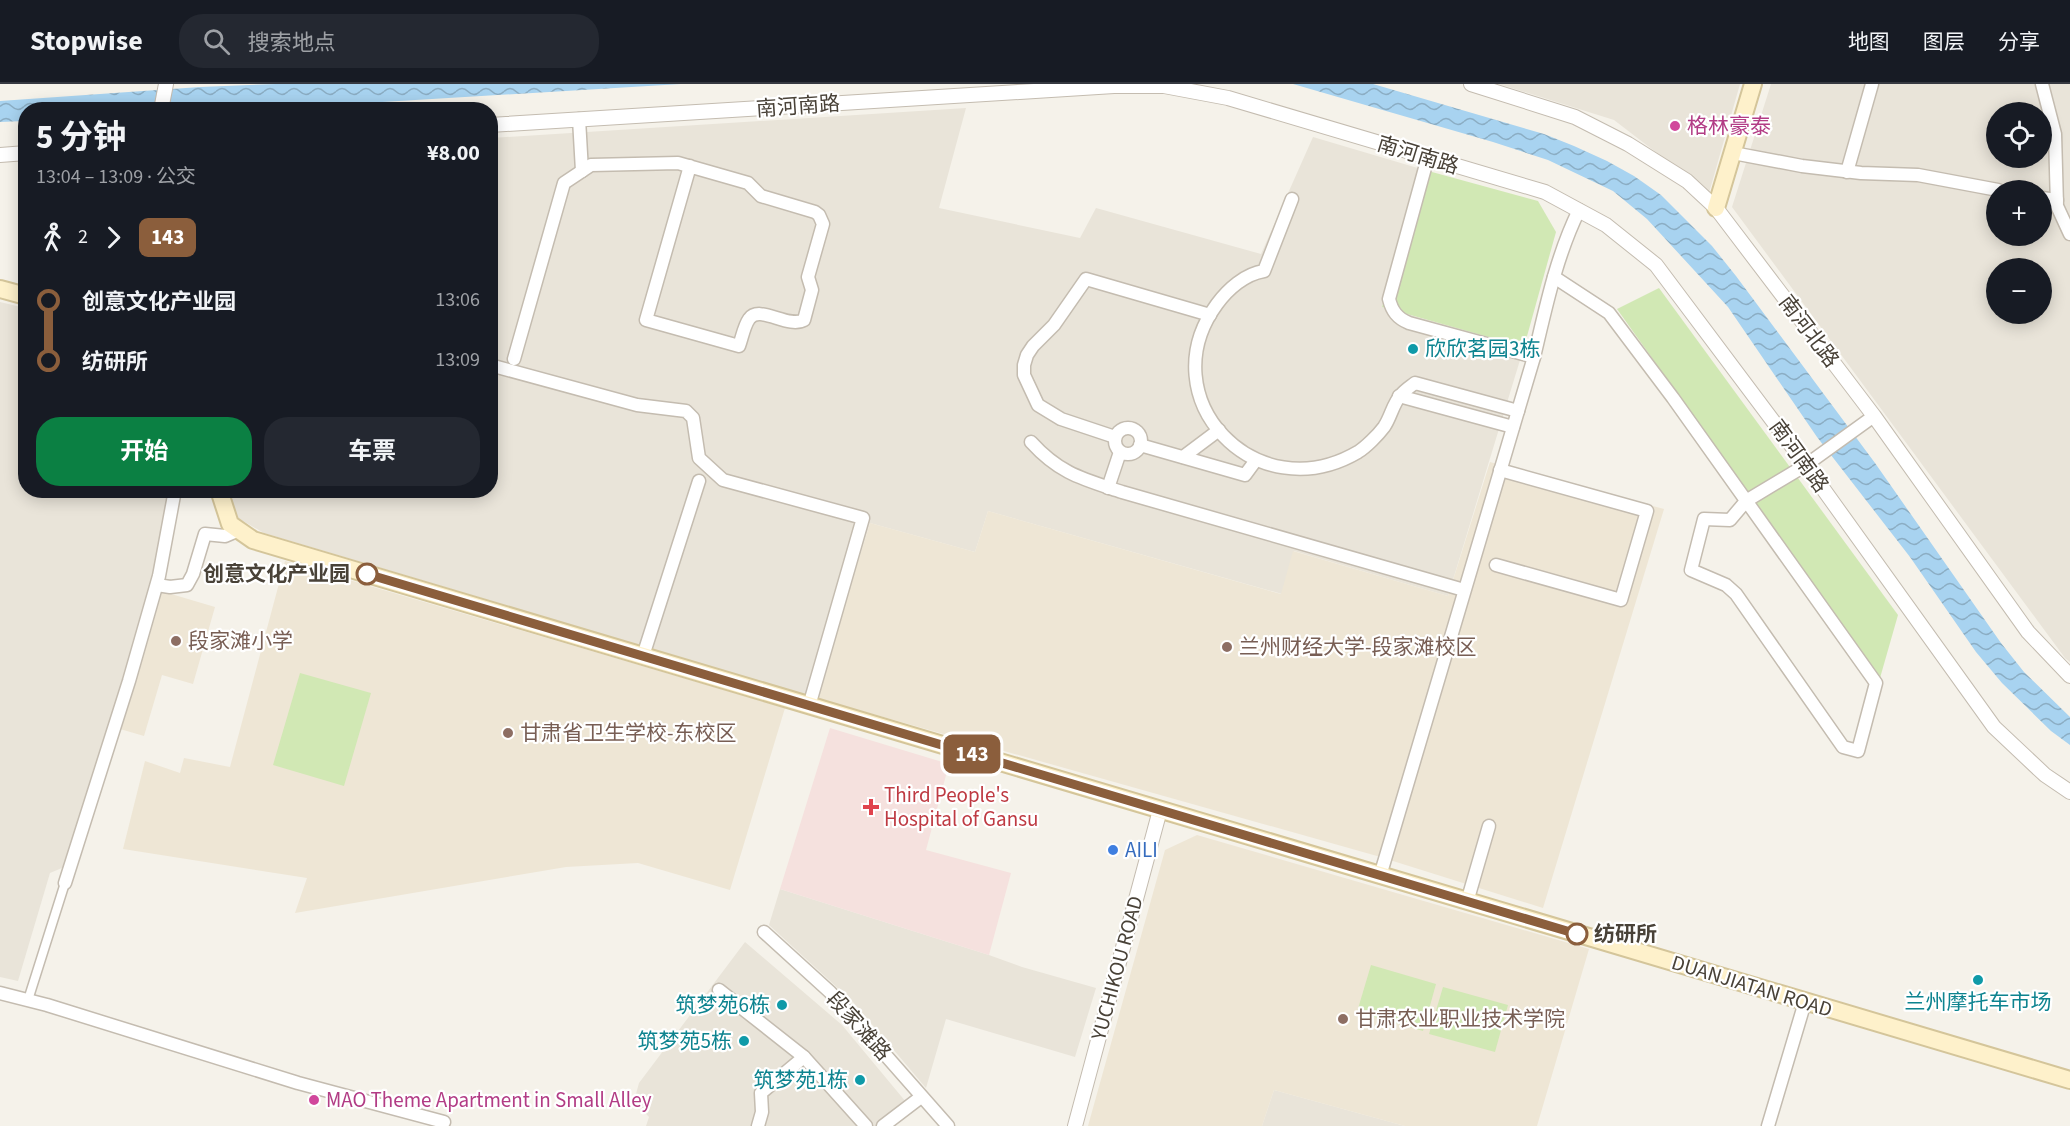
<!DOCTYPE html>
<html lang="zh">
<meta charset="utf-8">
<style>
:root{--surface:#171b24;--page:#242831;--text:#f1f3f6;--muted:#9ea1a6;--line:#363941;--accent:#0b8043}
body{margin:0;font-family:"Source Sans 3","Noto Sans SC",sans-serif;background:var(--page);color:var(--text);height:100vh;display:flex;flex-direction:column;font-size:22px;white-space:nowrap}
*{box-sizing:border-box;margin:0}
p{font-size:20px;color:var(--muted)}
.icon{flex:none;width:33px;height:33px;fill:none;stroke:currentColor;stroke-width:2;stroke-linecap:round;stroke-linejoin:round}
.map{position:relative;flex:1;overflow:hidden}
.drawer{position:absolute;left:18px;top:18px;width:480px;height:396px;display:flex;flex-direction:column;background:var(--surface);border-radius:24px;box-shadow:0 3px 15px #0003}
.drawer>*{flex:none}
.badge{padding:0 12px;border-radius:9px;font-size:21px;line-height:39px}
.fabs{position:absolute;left:1986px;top:18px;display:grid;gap:12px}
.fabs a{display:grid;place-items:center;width:66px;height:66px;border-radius:50%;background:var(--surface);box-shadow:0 3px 15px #0003;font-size:30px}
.map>.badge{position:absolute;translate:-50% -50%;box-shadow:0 0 0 3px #fff}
.legs{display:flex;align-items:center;gap:9px;height:66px;padding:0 18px;font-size:20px}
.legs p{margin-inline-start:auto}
.overview{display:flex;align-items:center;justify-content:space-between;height:102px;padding:0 18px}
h1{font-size:33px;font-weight:700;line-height:45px}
.button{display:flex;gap:12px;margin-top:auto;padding:12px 18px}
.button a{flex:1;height:69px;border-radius:24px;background:var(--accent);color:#fff;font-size:24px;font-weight:700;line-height:69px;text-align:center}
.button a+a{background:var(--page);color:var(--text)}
ul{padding:0 18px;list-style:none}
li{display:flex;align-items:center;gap:21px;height:60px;font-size:22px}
li i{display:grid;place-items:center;width:9px;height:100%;margin:0 8px;background:currentColor}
li i::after{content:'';width:15px;height:15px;margin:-8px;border:4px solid;border-radius:50%;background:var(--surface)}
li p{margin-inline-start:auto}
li:first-child i{background:linear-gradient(#0000 50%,currentColor 0)}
li:last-child i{background:linear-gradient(currentColor 50%,#0000 0)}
header{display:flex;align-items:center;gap:36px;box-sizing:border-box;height:84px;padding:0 30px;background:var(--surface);border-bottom:2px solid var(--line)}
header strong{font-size:28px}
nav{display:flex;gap:33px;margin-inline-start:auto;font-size:21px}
.search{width:420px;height:54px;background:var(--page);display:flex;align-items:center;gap:15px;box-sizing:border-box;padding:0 21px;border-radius:24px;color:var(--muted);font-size:22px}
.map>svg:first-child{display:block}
</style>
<header>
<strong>Stopwise</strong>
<div class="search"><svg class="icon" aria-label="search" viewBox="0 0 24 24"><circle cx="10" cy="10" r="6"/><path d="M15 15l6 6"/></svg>搜索地点</div>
<nav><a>地图</a><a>图层</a><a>分享</a></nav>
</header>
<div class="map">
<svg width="2070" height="1042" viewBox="0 0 2070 1042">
<defs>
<pattern id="water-waves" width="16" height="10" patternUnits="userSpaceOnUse" patternTransform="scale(1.5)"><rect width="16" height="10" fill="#a8d3f0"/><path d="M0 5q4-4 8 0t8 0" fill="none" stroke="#8badc3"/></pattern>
</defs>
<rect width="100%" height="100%" fill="#f5f2ea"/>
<!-- residential -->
<g fill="#e9e4d9" fill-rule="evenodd">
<path d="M1499,0H1740L1709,109L1614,36Z"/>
<path d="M1771,0H2070V578L2065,574L1732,123ZM1996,28H2042V74H1996ZM1996,106H2042V152H1996ZM1996,184H2042V230H1996Z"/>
<path d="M966,24L939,124L1080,154L1096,124L1261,170L1313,53L1421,85L1382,223L1524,263L1448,512L1294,467L1282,510L988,427L975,468L870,439L816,614L264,449L238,434L228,407L490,406L491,54Z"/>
<path d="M0,218L25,224L26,406L174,407L159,499L69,781L50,789L18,897L0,893Z"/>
<path d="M780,805L989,871L1022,883L1096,904L1075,973L946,935L926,1004L853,918L769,841Z"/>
<path d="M745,858L842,941L911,1024L888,1042H646L649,1033L634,1017L639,999Z"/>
<path d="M1274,1006L1405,1042H1262Z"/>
</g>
<!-- education -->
<g fill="#eee6d5">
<path d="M1490,378L1664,425L1543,824L1377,772L816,614L870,439L975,468L988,427L1281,510L1293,467L1448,512Z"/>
<path d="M285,477L785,624L730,806L638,779L566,783L295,829L307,794L123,765L145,677L180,689L184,674L230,683Z"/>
<path d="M161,507L215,523L193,600L162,591L144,652L120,645Z"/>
<path d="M1197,751L1589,865L1537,1042H1405L1274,1006L1262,1042H1088L1165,766Z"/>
</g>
<!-- medical -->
<path fill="#f5e1de" d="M830,644L949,680L926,766L1011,789L989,871L780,805Z"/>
<!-- green -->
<g fill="#d1e8b4">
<path d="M1421,85L1538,117L1556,148L1524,263L1382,223Z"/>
<path d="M1659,204L1898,531L1880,594L1617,225Z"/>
<path d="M300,589L371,609L344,702L273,681Z"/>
<path d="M1371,881L1436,900L1423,947L1357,928Z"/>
<path d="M1443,903L1508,921L1495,968L1429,950Z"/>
</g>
<!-- water -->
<g fill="url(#water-waves)">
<path d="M276,0H681L284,24L26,26L25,37L0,38V17L200,3Z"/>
<path d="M1293,0H1373L1544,50L1574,62L1607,77L1634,92L1661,111L1712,162L1736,192L1875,379L2001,559L2024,588L2070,633V661L2051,647L2002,599L1976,568L1910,473L1817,353L1728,223L1647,135L1613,107L1548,76L1493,58Z"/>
</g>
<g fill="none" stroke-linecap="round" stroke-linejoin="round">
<!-- pedestrian casing -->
<g stroke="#c4bcb0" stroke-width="11">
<path id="pedestrian" d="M28,916L65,799"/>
</g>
<!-- minor casing -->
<g stroke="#c4bcb0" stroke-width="15">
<g id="minor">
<path d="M2042,0L2055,50L2057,122L2070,150"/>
<path d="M579,35L582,87"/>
<path d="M1733,69L1802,82L1861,89L1918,91L1998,106"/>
<path d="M1428,73L1389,215C1392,227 1397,234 1409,239L1534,273"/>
<path d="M1847,88L1872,0"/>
<path d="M2042,114L2057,116"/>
<path d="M1292,115L1264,187C1245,190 1228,205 1217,220C1148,314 1256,428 1358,368C1366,363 1378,351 1384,343C1391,333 1393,319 1401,311C1405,306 1410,303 1415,299L1518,327"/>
<path d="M1554,193L1609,229L1673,314L1876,599L1858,667L1843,663L1736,510L1726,501L1691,486L1704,435L1730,436L1746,417L1806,381L1874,332"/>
<path d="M514,275L564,99L591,81L678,79L748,99L761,112L815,128L819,131L823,140L808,193L812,206L804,236C788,245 759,220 749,235C744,242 742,254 739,262L646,236L690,82"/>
<path d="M490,281L637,321L686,327L693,334L699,374L723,396L863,434L809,622"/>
<path d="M1399,312L1513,343"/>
<circle cx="1128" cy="357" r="13"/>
<path d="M1115,353L1061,335L1038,321L1024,291V281L1027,271L1033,262L1054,241L1086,195L1210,231"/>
<path d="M1031,358C1060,390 1083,395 1122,408L1464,506"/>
<path d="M1140,361L1245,391L1256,376"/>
<path d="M1183,373L1219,346"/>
<path d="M1108,404L1120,368"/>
<path d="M1496,481L1621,516L1647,427L1500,386"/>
<path d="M157,501L170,503L187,501L193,490L205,450L225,452L239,446"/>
<path d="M643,572L699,397"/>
<path d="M1380,792L1534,273C1546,223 1556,173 1579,126"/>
<path d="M65,799L129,597L159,492L175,406"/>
<path d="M1467,818L1489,742"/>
<path d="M764,848L830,908L948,1042"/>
<path d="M719,906L804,973L866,1042"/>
<path d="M0,909L47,921L298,999L444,1038"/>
<path d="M758,1042L762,1028L761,1009L804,973"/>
<path d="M883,1042L921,1013"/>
<path d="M1768,1042L1805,918"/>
</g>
</g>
<!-- tertiary casing -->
<g stroke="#c4bcb0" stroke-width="16">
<g id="tertiary">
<path d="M1471,0L1575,33L1628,60L1687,97L1716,124L1874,332L2028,548L2070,592"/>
<path d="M161,26L166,0"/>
<path d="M490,41L1114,2H1164L1228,14L1545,108L1606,141L1656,181L1806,381L1994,643L2045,691L2070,708"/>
<path d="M0,71L26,69"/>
<path d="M1075,1042L1160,726"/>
</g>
</g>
<!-- secondary casing -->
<g stroke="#d4c59a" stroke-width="20">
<g id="secondary">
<path d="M1716,124L1753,0"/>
<path d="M0,205L26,212"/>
<path d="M219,406L230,440L253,456L2070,996"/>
</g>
</g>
<!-- pedestrian -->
<use href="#pedestrian" stroke="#fff" stroke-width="8"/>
<!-- minor -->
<use href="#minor" stroke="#fff" stroke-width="12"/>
<!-- tertiary -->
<use href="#tertiary" stroke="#fff" stroke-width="14"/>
<!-- secondary -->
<use href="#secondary" stroke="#fef1cb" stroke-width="16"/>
</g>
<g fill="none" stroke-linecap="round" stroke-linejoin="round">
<!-- line-1 casing -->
<g stroke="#fff" stroke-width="14">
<path id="line-1" d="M367,490L1577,850"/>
</g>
<!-- line-1 -->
<use href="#line-1" stroke="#8b5e3c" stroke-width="9"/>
</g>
<!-- markers -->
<g fill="#d1479c" stroke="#fff" stroke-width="2">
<circle cx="1675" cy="42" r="6"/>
<circle cx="314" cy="1016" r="6"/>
</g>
<g fill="#0f9aa8" stroke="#fff" stroke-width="2">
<circle cx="1413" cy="265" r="6"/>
<circle cx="1978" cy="896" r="6"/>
<circle cx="782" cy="921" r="6"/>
<circle cx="744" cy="957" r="6"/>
<circle cx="860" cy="996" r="6"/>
</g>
<g fill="#fff" stroke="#8b5e3c" stroke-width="3">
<circle cx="367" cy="490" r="10"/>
<circle cx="1577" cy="850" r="10"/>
</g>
<g fill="#8d6e63" stroke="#fff" stroke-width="2">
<circle cx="176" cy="557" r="6"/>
<circle cx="1227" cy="563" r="6"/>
<circle cx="508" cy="649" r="6"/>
<circle cx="1343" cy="935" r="6"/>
</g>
<path fill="#e0444e" stroke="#fff" stroke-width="2" d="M868 714h6v6h6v6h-6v6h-6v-6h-6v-6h6z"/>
<circle fill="#3f7fe0" stroke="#fff" stroke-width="2" cx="1113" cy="766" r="6"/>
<g text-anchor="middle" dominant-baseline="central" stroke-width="4.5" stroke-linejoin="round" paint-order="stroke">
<!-- street labels -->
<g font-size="21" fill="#494238" stroke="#fff">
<text transform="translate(798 22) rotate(-4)">南河南路</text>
<text transform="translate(1418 71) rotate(17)">南河南路</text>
<text transform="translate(1809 247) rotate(53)">南河北路</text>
<text transform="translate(1799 372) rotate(54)">南河南路</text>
<text transform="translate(1117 884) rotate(-75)">YUCHIKOU ROAD</text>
<text transform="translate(1752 902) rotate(17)">DUANJIATAN ROAD</text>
<text transform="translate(859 942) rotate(48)">段家滩路</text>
</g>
<!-- hotel labels -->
<g font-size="21" fill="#b23c85" stroke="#fff" text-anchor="start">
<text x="1687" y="42">格林豪泰</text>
<text x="326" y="1016">MAO Theme Apartment in Small Alley</text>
</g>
<!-- culture labels -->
<g font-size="21" fill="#0d838f" stroke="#fff" text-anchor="end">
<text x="1425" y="265" text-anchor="start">欣欣茗园3栋</text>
<text x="1978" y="918" text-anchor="middle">兰州摩托车市场</text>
<text x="770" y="921">筑梦苑6栋</text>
<text x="732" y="957">筑梦苑5栋</text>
<text x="848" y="996">筑梦苑1栋</text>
</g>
<!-- stop labels -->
<g font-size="21" font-weight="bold" fill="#494238" stroke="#fff" text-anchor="end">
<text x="350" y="490">创意文化产业园</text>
<text x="1594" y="850" text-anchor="start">纺研所</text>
</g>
<!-- education labels -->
<g font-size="21" fill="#785e54" stroke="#fff" text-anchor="start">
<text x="188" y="557">段家滩小学</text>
<text x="1239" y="563">兰州财经大学-段家滩校区</text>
<text x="520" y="649">甘肃省卫生学校-东校区</text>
<text x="1355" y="935">甘肃农业职业技术学院</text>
</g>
<!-- health labels -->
<g font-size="21" fill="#be3a42" stroke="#fff" text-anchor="start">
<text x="884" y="711">Third People's<tspan x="884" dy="24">Hospital of Gansu</tspan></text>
</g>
<!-- shop labels -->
<g font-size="21" fill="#366cbe" stroke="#fff" text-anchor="start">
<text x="1125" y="766">AILI</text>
</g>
</g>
</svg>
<div class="fabs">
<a><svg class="icon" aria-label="locate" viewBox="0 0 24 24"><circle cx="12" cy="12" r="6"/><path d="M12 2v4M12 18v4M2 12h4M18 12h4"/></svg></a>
<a>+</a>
<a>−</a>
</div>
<b class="badge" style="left:972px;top:670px;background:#8b5e3c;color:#fff">143</b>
<section class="drawer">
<div class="overview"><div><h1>5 分钟</h1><p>13:04 – 13:09 · 公交</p></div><b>¥8.00</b></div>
<div class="legs"><svg class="icon" aria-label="walk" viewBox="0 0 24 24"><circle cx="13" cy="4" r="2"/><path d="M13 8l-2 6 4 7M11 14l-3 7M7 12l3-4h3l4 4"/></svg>2<svg class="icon" aria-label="forward" viewBox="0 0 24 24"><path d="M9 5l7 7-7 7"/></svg><b class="badge" style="background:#8b5e3c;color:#fff">143</b></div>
<ul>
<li><i style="color:#8b5e3c"></i><b>创意文化产业园</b><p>13:06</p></li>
<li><i style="color:#8b5e3c"></i><b>纺研所</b><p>13:09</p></li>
</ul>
<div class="button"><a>开始</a><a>车票</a></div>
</section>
</div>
